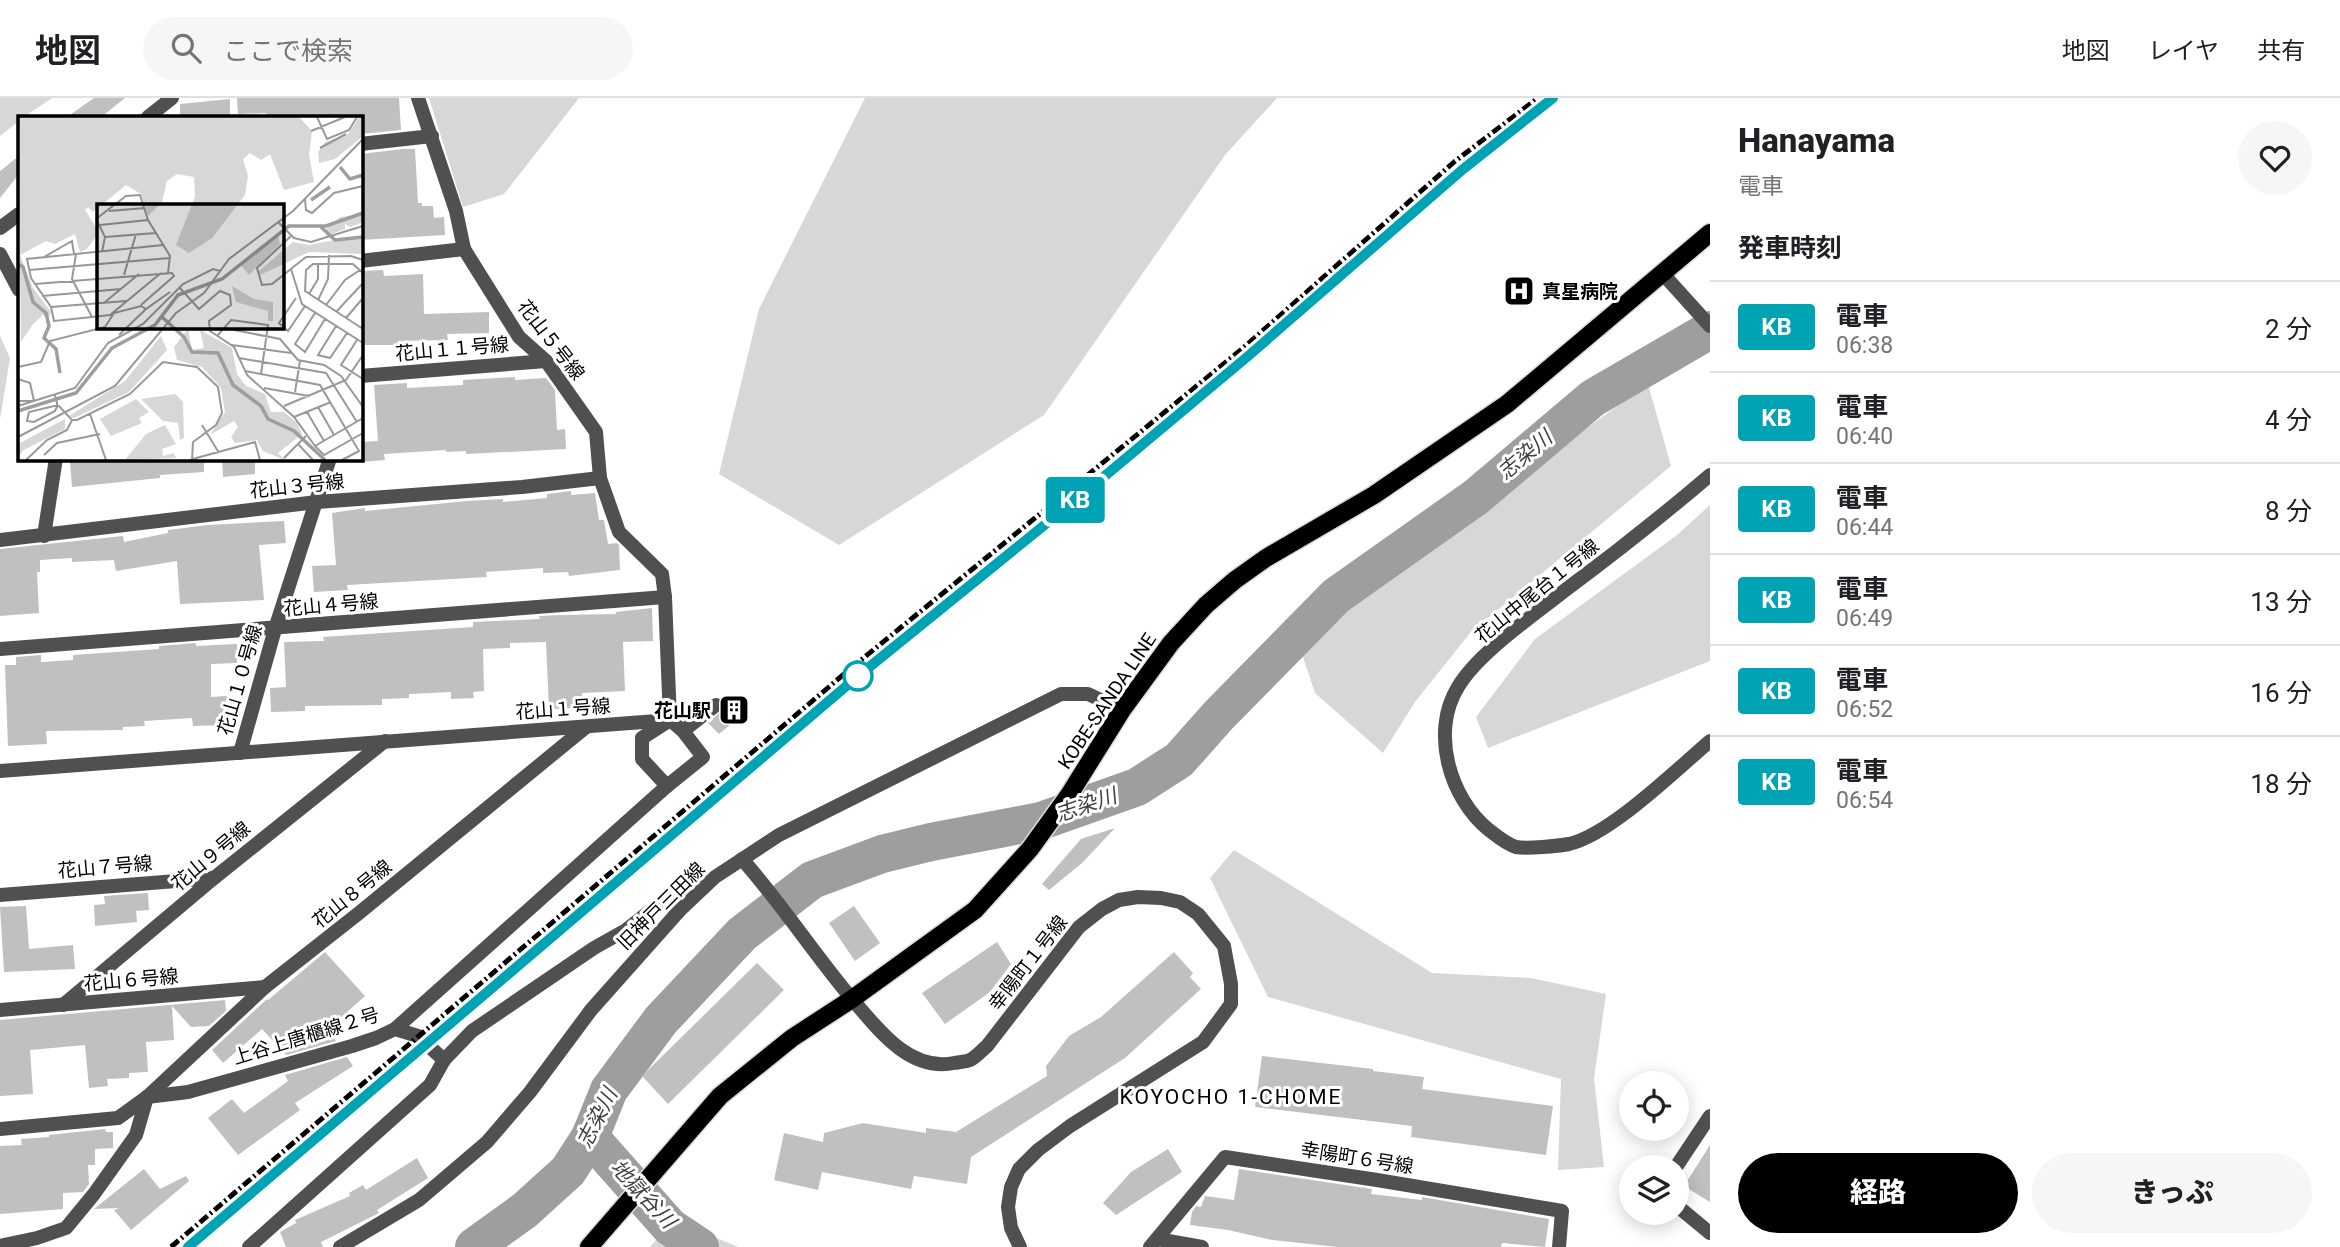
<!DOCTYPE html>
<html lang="ja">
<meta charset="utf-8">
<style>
:root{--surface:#fff;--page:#f6f6f6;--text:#202124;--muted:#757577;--line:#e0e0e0;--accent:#000}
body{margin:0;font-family:Roboto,"Noto Sans JP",sans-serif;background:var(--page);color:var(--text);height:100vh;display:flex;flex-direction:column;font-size:26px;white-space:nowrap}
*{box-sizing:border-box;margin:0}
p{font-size:23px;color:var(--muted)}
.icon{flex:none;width:38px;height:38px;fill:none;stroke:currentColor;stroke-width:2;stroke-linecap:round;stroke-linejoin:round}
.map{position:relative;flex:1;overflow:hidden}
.panel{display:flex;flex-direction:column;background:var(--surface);width:630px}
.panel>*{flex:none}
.badge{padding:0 14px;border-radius:5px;font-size:24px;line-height:46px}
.controls{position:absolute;left:1619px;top:973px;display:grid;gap:14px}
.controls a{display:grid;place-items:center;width:70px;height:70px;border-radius:50%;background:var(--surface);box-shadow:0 4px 18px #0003;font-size:35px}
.map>.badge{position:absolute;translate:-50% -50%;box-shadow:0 0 0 4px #fff}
h2{padding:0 28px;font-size:26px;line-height:63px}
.round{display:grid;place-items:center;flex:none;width:74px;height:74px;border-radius:37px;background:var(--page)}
.overview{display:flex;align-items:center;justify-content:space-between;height:119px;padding:0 28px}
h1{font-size:33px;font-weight:800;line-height:52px}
.cta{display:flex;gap:14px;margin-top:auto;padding:14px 28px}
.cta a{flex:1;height:80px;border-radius:42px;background:var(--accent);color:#fff;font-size:28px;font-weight:800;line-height:80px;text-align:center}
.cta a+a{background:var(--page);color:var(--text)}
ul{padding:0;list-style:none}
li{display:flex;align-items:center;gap:21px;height:91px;padding:0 28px;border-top:2px solid var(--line)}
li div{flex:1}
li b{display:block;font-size:26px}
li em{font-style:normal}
li .badge{min-width:77px;font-weight:700;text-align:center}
header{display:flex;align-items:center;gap:42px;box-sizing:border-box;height:98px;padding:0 35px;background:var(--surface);border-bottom:2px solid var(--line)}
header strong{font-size:33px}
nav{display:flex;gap:38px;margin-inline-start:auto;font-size:24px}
.search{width:490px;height:63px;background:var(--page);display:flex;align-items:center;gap:18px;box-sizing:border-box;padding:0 24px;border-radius:38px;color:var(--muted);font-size:26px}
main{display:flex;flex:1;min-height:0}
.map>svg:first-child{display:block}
</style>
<header>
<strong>地図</strong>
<div class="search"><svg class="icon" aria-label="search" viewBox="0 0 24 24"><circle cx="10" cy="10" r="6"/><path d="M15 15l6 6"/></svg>ここで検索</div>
<nav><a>地図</a><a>レイヤ</a><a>共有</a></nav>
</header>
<main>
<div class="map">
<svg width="1710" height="1149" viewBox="0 0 1710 1149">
<rect width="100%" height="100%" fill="#fff"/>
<!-- green -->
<g fill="#d7d7d7">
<path d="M0,0H52L24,19H19V23L0,38Z"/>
<path d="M429,0H579L504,96L463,109Z"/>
<path d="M865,0H1277L1225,57L1044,317L839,447L719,376L759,211Z"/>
<path d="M0,238L10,260L0,321Z"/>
<path d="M1648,286L1671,368L1470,535L1415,604L1383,655L1315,595L1300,550L1419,451Z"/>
<path d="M1710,407V563L1488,650L1476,619L1535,541L1677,437Z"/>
<path d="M1234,752L1432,875L1531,880L1606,896L1594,980L1604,1069L1558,1072L1561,981L1268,899L1210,780Z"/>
<path d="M673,1122L738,1149H650Z"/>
</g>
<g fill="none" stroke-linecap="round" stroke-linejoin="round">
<!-- river -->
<g stroke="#9e9e9e" stroke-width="38">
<path d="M590,1039L670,1129L700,1149"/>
<path d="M474,1149L525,1112L568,1073L590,1039L609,992L661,922L742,836L812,782L882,756L931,744L1041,723L1137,689L1179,662L1219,617L1336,498L1476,399L1593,300L1710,232"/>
</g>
</g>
<!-- building -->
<g fill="#c0c0c0">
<path d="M94,0H125L101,19H67Z"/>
<path d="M237,0H399L401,32L360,36V19H266V15L238,16Z"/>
<path d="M230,1V19H180V6Z"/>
<path d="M403,51H415L418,105H422V108H433L434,120L444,119L445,137L360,142V56Z"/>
<path d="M19,58V76L0,100V73Z"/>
<path d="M383,172L384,178L423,176L424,216L489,214V235L447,236L448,242L398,243V247H360V173Z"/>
<path d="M515,279V282L546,280L555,292L557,332L565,331L566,351L466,356V353L446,354V352L384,356L385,362L360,364V344L378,343L374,287L407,285V290L463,287V282Z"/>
<path d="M137,360H204V374L160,377V380L72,389L70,364Z"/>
<path d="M222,360H255V376L223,379Z"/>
<path d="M571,393V397L595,395L599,422H604L608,446L617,445L619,447L620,472L569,478L568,474L543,475V470L486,474L487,479L347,487L348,492L314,494L312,468L336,467L332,415L365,410V413L467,403L503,401V404L547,400V396Z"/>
<path d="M284,423L286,445L259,447L264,502L180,506L177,463L116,473L114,462L72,464V460L40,462V474H37L39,515L0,518V451L123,438L124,444L168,435V432L208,427Z"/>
<path d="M652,510L653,543L623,544L625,593L582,595L583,610L549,611L546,544L510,545V550L483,551L484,593L473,594L474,600L451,601V594L409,596V600L382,601V607L305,608V613L271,614L270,590L286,589L284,544L324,543L323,539L473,529V524L540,521L539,518L562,517L616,516V514Z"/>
<path d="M196,545V548L237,546V565L211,566V599L227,598L228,627L193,628L192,620L144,623L145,628L123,629V632L46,633L47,646L8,648L5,567H16V559L41,557V564L73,562V557L159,551V548Z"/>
<path d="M738,598L748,612L719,636L708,625Z"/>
<path d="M1115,730L1082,765L1049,792L1042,786L1081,741Z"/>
<path d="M148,795L149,812L136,813L137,824L95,828L94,807L105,806L104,798Z"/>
<path d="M26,808L29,851L73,847L75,871L4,874L0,809Z"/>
<path d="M854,808L880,845L855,863L829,825Z"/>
<path d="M997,844L1011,866L990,894L945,926L922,895Z"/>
<path d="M325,854L365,898L328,931L336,943L286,957L262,931L223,965L212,952L267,901L268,902Z"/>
<path d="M1174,854L1193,875L1190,879L1201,891L1125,960L971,1059L967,1086L914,1078L911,1091L822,1074L818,1092L774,1082L784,1035L823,1044L824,1035L863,1025L926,1035V1030L956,1034L1047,978L1046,968L1069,938L1101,919Z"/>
<path d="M757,865L784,892L668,1006L642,978Z"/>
<path d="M225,902L226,913L209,928L191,929L172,908L174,942L146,944L148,974L129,975V980L107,981L108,988L89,990L85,947L30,952L33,996L0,998V922Z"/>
<path d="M1262,958L1373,971V973L1424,979L1422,991L1553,1008L1546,1057L1411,1039L1412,1028L1255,1009Z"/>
<path d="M347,959L353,968L295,1005L300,1012L238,1057L208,1020L232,1001L244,1015L288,983L285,977Z"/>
<path d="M105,1031L106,1034H113V1050L95,1051V1067H88L89,1086L83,1094L63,1095V1111L0,1116V1048L22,1047L21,1041L49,1039V1037Z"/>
<path d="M1710,1047V1104L1684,1088Z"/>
<path d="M1168,1051L1182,1074L1116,1117L1103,1105L1131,1074Z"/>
<path d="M417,1060L428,1080L377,1112L379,1115L321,1144L323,1149H286L280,1134L296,1125L295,1122L350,1098L349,1095L363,1087L366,1092Z"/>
<path d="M144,1071L160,1091L186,1078L189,1083L131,1132L114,1112L119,1110L94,1111Z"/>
<path d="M1239,1071L1372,1091L1371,1096L1422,1102V1099L1549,1121L1545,1149L1502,1145L1501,1149H1338L1272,1142L1228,1132L1190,1127L1192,1114L1196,1108L1201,1109L1205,1098L1234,1102Z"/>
</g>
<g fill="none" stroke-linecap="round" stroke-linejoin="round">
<!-- primary casing -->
<g stroke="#dbdbdb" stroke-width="21">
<path id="primary" d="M589,1149L720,998L792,940L852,901L975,812L1030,751L1069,697L1122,612L1171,545L1206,507L1235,482L1266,460L1374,397L1507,306L1710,135"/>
</g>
<!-- minor -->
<g stroke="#505050" stroke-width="14">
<path d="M418,0L456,113L464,151L519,239L546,263L596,334L600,380L619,434L662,476L665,499L670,622L642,640V661L667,688"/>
<path d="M148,19L172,0"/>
<path d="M360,46L432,38"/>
<path d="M0,130L19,116"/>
<path d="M0,156L19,192"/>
<path d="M360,163L464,151"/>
<path d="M360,278L546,263"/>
<path d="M44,438L56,360"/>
<path d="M0,442L317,404L522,389L600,380"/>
<path d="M0,551L665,499"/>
<path d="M683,633L716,607"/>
<path d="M240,655L275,531L330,360"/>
<path d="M0,673L670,622L683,633L703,659L667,688L395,931"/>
<path d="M742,761C781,805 814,856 852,901"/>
<path d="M0,797L214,780"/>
<path d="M63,907L214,780L385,643"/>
<path d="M0,912L265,889"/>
<path d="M0,1031L118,1020L147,999L265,889L359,815L586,629"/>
<path d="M1676,1069L1710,1018"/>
<path d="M1676,1107L1710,1135"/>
<path d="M1157,1141L1202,1149"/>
<path d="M0,1148L37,1140L66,1130L94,1096L136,1037L147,999L188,994L352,948L376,940L395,931L418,938L444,962L472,933L594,850L626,832L664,802L679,813"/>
<path d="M249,1149L430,987L444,962"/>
<path d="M1150,1149L1225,1059L1377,1082L1562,1113L1559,1149"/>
</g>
<!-- tertiary -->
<g stroke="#505050" stroke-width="14">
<path d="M1663,176L1710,228"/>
<path d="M1710,377C1662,418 1614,456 1564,493C1533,518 1478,555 1458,589C1430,634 1450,701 1489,732C1498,739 1506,746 1516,749C1527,751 1558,748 1569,746C1610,737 1677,671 1710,643"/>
<path d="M852,901C878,931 909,974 954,965C959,964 965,964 970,962C976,959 982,952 987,948L1079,829L1102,811L1119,802L1138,799L1161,800L1180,804L1198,816L1224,848L1231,886V906L1203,944L1070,1028L1038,1052L1019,1071L1011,1089L1008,1109L1011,1130L1020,1149"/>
<path d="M340,1149L419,1102L487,1044L530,994L591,912L679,813L715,779L779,737L1061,596H1088L1122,612"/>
</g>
<!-- primary -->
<use href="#primary" stroke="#000" stroke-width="18"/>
<!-- rail -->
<g stroke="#000" stroke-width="5" stroke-dasharray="10 3.5 2 3.5" stroke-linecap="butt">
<path d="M1412,116L1498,43"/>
<path d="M171,1149L850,571L1242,251L1454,64L1538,0"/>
<path d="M188,1149L857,579L1189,307"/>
</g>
</g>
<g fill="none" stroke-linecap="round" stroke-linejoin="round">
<!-- line casing -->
<g stroke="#fff" stroke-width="16">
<path id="line" d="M188,1149L857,579L1100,382L1247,259L1462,72L1553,0"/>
</g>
<!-- line -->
<use href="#line" stroke="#00a3b4" stroke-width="10"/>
</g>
<!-- icons -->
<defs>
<g id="hospital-square" transform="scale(1.575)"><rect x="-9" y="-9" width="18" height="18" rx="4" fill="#000" stroke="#fff"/><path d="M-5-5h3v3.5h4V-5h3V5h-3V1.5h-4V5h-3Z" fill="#fff"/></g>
<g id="building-square" transform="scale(1.575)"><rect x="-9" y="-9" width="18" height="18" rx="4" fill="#000" stroke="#fff"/><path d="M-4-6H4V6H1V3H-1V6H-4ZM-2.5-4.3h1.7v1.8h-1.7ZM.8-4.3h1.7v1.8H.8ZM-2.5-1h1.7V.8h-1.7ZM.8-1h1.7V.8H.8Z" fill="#fff"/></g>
</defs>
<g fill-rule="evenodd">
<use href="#hospital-square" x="1519" y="193"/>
<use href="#building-square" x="734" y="612"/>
</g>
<!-- markers -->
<circle fill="#fff" stroke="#00a3b4" stroke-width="3.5" cx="858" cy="578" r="14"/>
<g text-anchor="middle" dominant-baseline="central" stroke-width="6" stroke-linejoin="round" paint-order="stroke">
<!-- poi labels -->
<g font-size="19" font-weight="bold" fill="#000" stroke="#fff" text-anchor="start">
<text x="1542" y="193">真星病院</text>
<text x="711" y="612" text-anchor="end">花山駅</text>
</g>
<!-- street labels -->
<g font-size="19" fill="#000" stroke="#fff">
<text transform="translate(551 242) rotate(52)">花山５号線</text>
<text transform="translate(452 251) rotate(-5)">花山１１号線</text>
<text transform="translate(297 388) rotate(-6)">花山３号線</text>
<text transform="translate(1537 493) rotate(-39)">花山中尾台１号線</text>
<text transform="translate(331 507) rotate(-5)">花山４号線</text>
<text transform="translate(240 582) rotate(-74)">花山１０号線</text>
<text transform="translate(1107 603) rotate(-56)">KOBE-SANDA LINE</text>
<text transform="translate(563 611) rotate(-4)">花山１号線</text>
<text transform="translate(211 758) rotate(-40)">花山９号線</text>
<text transform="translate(105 769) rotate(-5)">花山７号線</text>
<text transform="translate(352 796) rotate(-39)">花山８号線</text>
<text transform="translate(661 808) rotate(-45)">旧神戸三田線</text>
<text transform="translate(1028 865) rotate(-52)">幸陽町１号線</text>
<text transform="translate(131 882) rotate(-5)">花山６号線</text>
<text transform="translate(306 938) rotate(-17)">上谷上唐櫃線２号</text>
<text transform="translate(1357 1060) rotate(9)">幸陽町６号線</text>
</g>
<!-- water labels -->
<g font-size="21" font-style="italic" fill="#3f3f3f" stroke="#fff">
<text transform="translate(1525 357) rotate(-40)">志染川</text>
<text transform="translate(1086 707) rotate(-19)">志染川</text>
<text transform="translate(597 1020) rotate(-63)">志染川</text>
<text transform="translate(643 1096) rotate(47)">地獄谷川</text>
</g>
<!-- neighbourhood labels -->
<g font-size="21" letter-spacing="2" fill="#000" stroke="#fff">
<text x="1231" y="999">KOYOCHO 1-CHOME</text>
</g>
</g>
<!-- overview -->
<g transform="translate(18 18)">
<rect width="345" height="345" fill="#fff"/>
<path d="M0,1H281L294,15L291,39L296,66L266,74L252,38L243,44L232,37L225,43L230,60L227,79L194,122L171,137L158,129L177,81L176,61L159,58L149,65L144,86L130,100L123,78L108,69L75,96L70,91L67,94L81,116L69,133L62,136L57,118L37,128L28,125L2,139L15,172L33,196L30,203L25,199L15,208L3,226ZM341,1H345V20L317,43L301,47L300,36L307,26L330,18ZM345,99V106L332,111L327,108V113L308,120L309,112L322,101ZM260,119L262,128L231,159L222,148ZM337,120L345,123L343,138L291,136L242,159L241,155L275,126L291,129ZM214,170L236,183L255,186V205H250V195L218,186ZM170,213L174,234L186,232L182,214L214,232L219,258L228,270L247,278L253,296H266L279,307L284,318L260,337L267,344L245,335L239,324L217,327L213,321L220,311L216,305L192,319L207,296L203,272L184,251L159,244L156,231ZM143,220L149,234L111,276L56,302L51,300L107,265ZM157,278L165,286L166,322L162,324L160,307L145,305L123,283ZM118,283L131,296L121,302L124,307L93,320L82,303ZM47,303V313L4,335L0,344V328ZM147,309L158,328L144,333L145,340L156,337L158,342L107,344L128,318Z" fill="#d7d7d7"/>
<path fill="none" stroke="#9e9e9e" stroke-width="3.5" d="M322,51L332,63L345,59M293,84L312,71M303,111L317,124L345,121M0,148L5,151L15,186L28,197L31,210L26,222L38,233L42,257M144,201L166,221L174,236L200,237L215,269L243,290L250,303L276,315L307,344M0,295L58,277L94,232L137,209L160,179L204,163L271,110H308L345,97"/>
<path fill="none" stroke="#999" stroke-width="2" d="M299,1L309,23L331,14L339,1M293,15L327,1M302,32L328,18M287,83L288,94L294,97L316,77L345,70M91,95L127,92M261,107L276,122L293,126L345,110M82,109L130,104M273,120L239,152L244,169L254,168L288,141L333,140L345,144M87,121L138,117M84,136L87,121L78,103L108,80L122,79L130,104L152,140L150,157M58,138L54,163L74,201L92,199L143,157M26,141L54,125L56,138M273,153L284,188L345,227M11,154L152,142M345,157L335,148H295L288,154L287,175L345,213M106,159L118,118M17,168L154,157L156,160L123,189M161,171L181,193L202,175L212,179L213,189L191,205L192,215L216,231L229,259L276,301L297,330L345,302M291,178L300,163V148M24,180L103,173M278,182L261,207L270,215L287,190M300,184L310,163L311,139M87,186L121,158M308,189L327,164L342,154M33,191L108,185M318,196L345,167M297,197L277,228L287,236L307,203M74,201L36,205L33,191L13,162L9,143L145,129M328,202L345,182M318,210L300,239L312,242L329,217M206,212L262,223L280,244L306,249L323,260L345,291M101,219L128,193M199,220L213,204L250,209L243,258M339,224L323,249L345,263M214,229L273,237M221,242L308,257L339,306M0,251L23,246L32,225L87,211L96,197L123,190L128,193L152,176M227,255L302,269L341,335L324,344M0,263L12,267L16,285H0M328,264L345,239M246,272L291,280M277,276L282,245M37,279L39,287V291L37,295L16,306L9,305L11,296L36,290H41L54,304H59L112,278L145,246L179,251L200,271L204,297L198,309L175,326L174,344M0,290L57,272L90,227L125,208L165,168L195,153L202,155M266,290L328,264M300,291L316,319M289,296L306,325M72,298L88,344M276,301L313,286M184,309L201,337M0,321L97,270L158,197L186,177L211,143L275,95L345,23M280,328L295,344M297,330L306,339L345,317M26,339L39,327L82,318M266,342L288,320M8,344L29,324L49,314L54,304M171,344L237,326L242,344"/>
<path fill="#000" fill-opacity="0.15" stroke="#000" stroke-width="3.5" d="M79,88H266V213H79Z"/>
<rect width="345" height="345" fill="none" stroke="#000" stroke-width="3.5"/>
</g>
</svg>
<div class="controls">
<a><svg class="icon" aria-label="locate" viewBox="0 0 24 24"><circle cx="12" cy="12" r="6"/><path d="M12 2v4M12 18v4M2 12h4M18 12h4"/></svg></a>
<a><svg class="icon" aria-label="layers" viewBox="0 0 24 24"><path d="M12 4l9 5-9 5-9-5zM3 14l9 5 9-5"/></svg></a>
</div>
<b class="badge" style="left:1075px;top:402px;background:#00a3b4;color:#fff">KB</b>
</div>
<section class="panel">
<div class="overview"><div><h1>Hanayama</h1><p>電車</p></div><a class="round"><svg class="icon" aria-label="heart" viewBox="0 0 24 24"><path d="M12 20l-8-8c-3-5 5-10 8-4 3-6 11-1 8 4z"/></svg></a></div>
<h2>発車時刻</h2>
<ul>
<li><span class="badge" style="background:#00a3b4;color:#fff">KB</span><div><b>電車</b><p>06:38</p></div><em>2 分</em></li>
<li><span class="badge" style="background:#00a3b4;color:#fff">KB</span><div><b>電車</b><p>06:40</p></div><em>4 分</em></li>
<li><span class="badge" style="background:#00a3b4;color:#fff">KB</span><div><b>電車</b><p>06:44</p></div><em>8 分</em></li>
<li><span class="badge" style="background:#00a3b4;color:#fff">KB</span><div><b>電車</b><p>06:49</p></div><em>13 分</em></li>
<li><span class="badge" style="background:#00a3b4;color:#fff">KB</span><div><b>電車</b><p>06:52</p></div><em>16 分</em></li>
<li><span class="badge" style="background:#00a3b4;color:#fff">KB</span><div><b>電車</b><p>06:54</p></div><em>18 分</em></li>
</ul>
<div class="cta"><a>経路</a><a>きっぷ</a></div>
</section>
</main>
